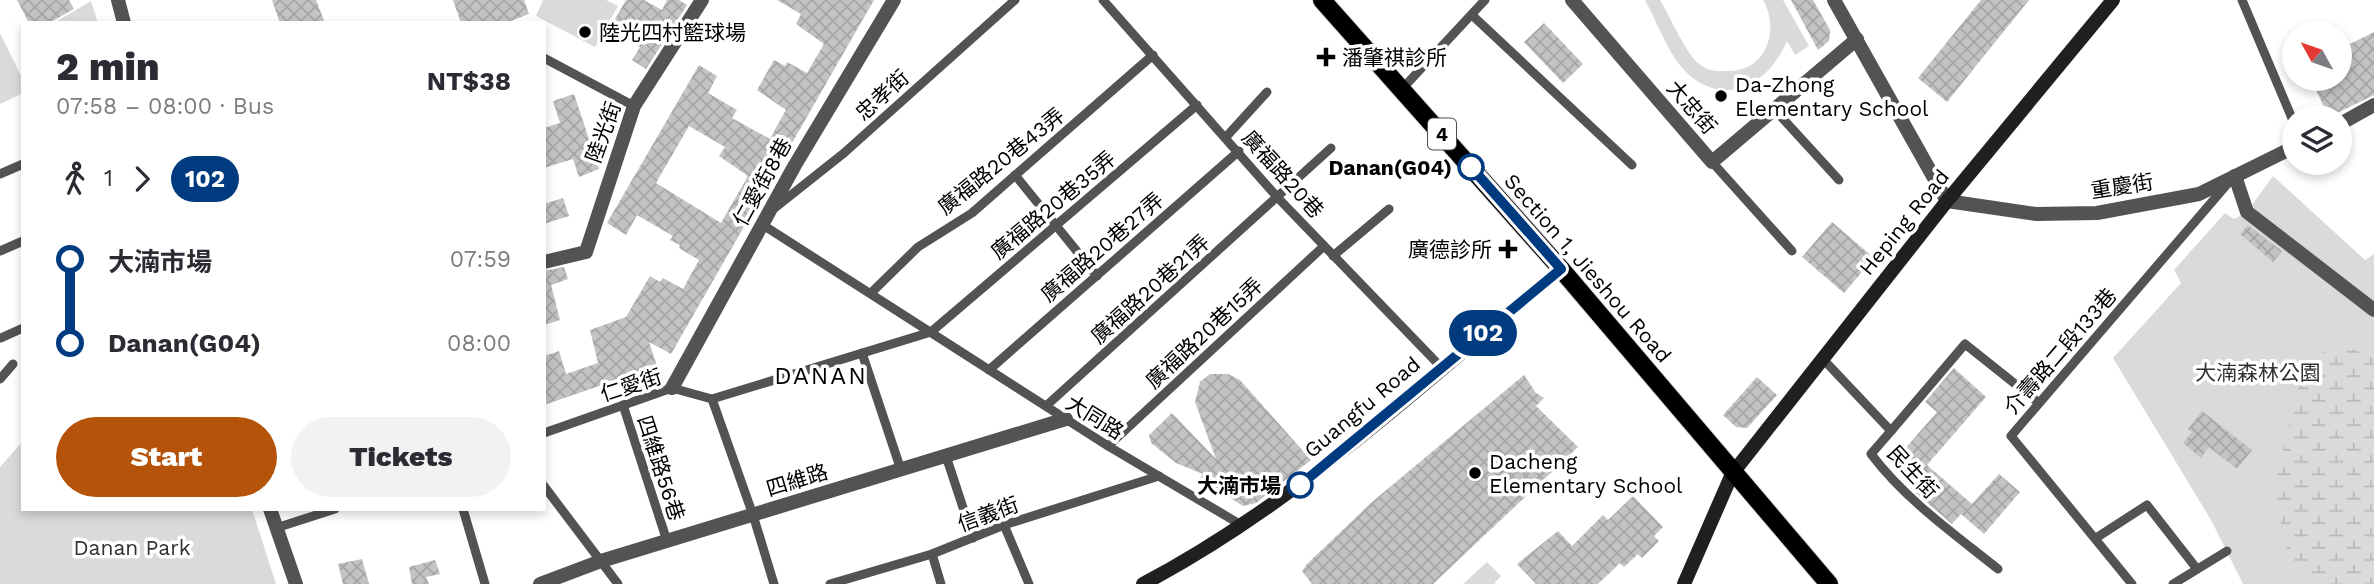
<!DOCTYPE html>
<meta charset="utf-8">
<style>
:root{--surface:#fff;--page:#f2f2f3;--text:#2b2b33;--muted:#7c7c81;--accent:#b45309}
body{margin:0;font-family:"Work Sans","Noto Sans TC",sans-serif;background:var(--page);color:var(--text);height:100vh;display:flex;flex-direction:column;font-size:26px;white-space:nowrap}
*{box-sizing:border-box;margin:0}
p{font-size:23px;color:var(--muted)}
.icon{flex:none;width:38px;height:38px;fill:none;stroke:currentColor;stroke-width:2;stroke-linecap:round;stroke-linejoin:round}
.map{position:relative;flex:1;overflow:hidden}
.drawer{position:absolute;left:21px;top:21px;width:525px;height:490px;display:flex;flex-direction:column;background:var(--surface);border-radius:0px;box-shadow:0 4px 10px #0003}
.drawer>*{flex:none}
.badge{padding:0 14px;border-radius:23px;font-size:24px;line-height:46px}
.needle{width:46px;rotate:310deg}
.buttons{position:absolute;left:2282px;top:21px;display:grid;gap:14px}
.buttons a{display:grid;place-items:center;width:70px;height:70px;border-radius:50%;background:var(--surface);box-shadow:0 4px 10px #0003;font-size:35px}
.map>.badge{position:absolute;translate:-50% -50%;box-shadow:0 0 0 4px #fff}
.legs{display:flex;align-items:center;gap:10px;height:77px;padding:0 35px;font-size:23px}
.legs p{margin-inline-start:auto}
.head{display:flex;align-items:center;justify-content:space-between;height:119px;padding:0 35px}
h1{font-size:38px;font-weight:800;line-height:52px}
.button{display:flex;gap:14px;margin-top:auto;padding:14px 35px}
.button a{flex:1;height:80px;border-radius:42px;background:var(--accent);color:#fff;font-size:28px;font-weight:800;line-height:80px;text-align:center}
.button a+a{background:var(--page);color:var(--text)}
ul{padding:0 35px;list-style:none}
li{display:flex;align-items:center;gap:24px;height:84px;font-size:26px}
li i{display:grid;place-items:center;width:10px;height:100%;margin:0 9px;background:currentColor}
li i::after{content:'';width:18px;height:18px;margin:-9px;border:5px solid;border-radius:50%;background:var(--surface)}
li p{margin-inline-start:auto}
li:first-child i{background:linear-gradient(#0000 50%,currentColor 0)}
li:last-child i{background:linear-gradient(currentColor 50%,#0000 0)}
.map>svg:first-child{display:block}
</style>
<div class="map">
<svg width="2374" height="584" viewBox="0 0 2374 584">
<defs>
<pattern id="wetland-marsh" width="20" height="14" patternUnits="userSpaceOnUse" patternTransform="scale(1.75)"><rect width="20" height="14" fill="#dadada"/><path d="M1 5h8M5 5V1M11 12h8M15 12V8" fill="none" stroke="#b9b9b9"/></pattern>
<pattern id="building-cross-hatch" width="8" height="8" patternUnits="userSpaceOnUse" patternTransform="scale(1.75)"><rect width="8" height="8" fill="#c3c3c3"/><path d="M0 0l8 8M0 8l8-8" fill="none" stroke="#a6a6a6"/></pattern>
</defs>
<rect width="100%" height="100%" fill="#fff"/>
<!-- green -->
<g fill="#dadada">
<path d="M543,0H606L618,6L595,47L536,16Z"/>
<path d="M1645,0H1660C1670,16 1686,54 1699,64C1708,71 1715,71 1725,71C1765,73 1781,32 1763,0H1783L1809,46L1795,55L1787,41C1769,84 1724,110 1685,71C1668,53 1657,22 1645,0Z"/>
<path d="M91,1L98,23H54Z"/>
<path d="M0,33L23,80V93L0,104Z"/>
<path d="M2273,176L2365,260L2374,254V584H2243L2211,520L2113,358L2181,283L2174,270L2225,213L2234,219L2247,212Z"/>
<path d="M23,441V509H252L276,584H0V467Z"/>
<path d="M1487,562L1501,576L1494,583L1497,584H1463Z"/>
</g>
<!-- wetland -->
<path fill="url(#wetland-marsh)" d="M2348,347L2374,358V584H2325L2316,581L2289,557L2273,492L2306,356Z"/>
<!-- building -->
<g fill="url(#building-cross-hatch)" fill-rule="evenodd">
<path d="M17,0H69L74,9L49,23H29Z"/>
<path d="M272,0H316L325,23H280Z"/>
<path d="M453,0H524L529,14L505,23H461Z"/>
<path d="M626,0H644L662,10L667,0H679L687,5L646,69L632,60L640,47L611,26Z"/>
<path d="M777,0H874L671,354L649,342L657,366L544,405V356L559,351L566,374L598,363L590,330L626,317L650,276L660,282L663,278L683,289L699,260L679,248L680,245L670,240L673,236L637,215L626,235L607,223L699,65L717,76L708,93L737,110L732,118L770,139L778,124L786,110L757,90L774,60L785,66L787,62L807,73L824,44L796,24L801,14ZM689,126L725,147L719,156L748,176L721,223L656,183Z"/>
<path d="M1791,0H1813L1830,30L1829,41L1818,50Z"/>
<path d="M1981,0H2029L1947,102L1918,78Z"/>
<path d="M1544,23L1583,64L1563,83L1524,42Z"/>
<path d="M2374,32V95L2329,117L2312,82L2319,79H2340V49Z"/>
<path d="M574,94L599,169L579,177L573,159L544,168V128L560,123L553,101Z"/>
<path d="M563,198L569,216L544,224V204Z"/>
<path d="M1832,222L1874,258L1844,293L1802,257Z"/>
<path d="M2248,225L2282,251L2273,262L2240,234Z"/>
<path d="M564,267L568,279L551,285L560,320L544,325V271Z"/>
<path d="M1954,368L1986,397L1927,465L1972,504L1999,474L2020,492L1984,534L1961,514L1952,524L1917,494L1911,488L1920,478L1897,458L1937,412L1925,402Z"/>
<path d="M1210,374H1228L1240,380L1311,460L1256,503L1243,506L1200,478L1203,474L1176,463L1151,443L1149,435L1172,413L1216,459L1195,402L1200,382Z"/>
<path d="M1524,375L1536,393L1544,398L1536,406L1578,447L1433,584H1312L1302,571L1308,563L1372,502Z"/>
<path d="M1757,377L1777,395L1747,428L1736,427L1723,415Z"/>
<path d="M2202,411L2252,450L2237,469L2209,447L2201,458L2183,443L2192,432L2188,429Z"/>
<path d="M1633,496L1663,527L1654,536L1659,541L1642,558L1638,554L1624,567L1620,563L1598,584H1536L1517,564L1558,531L1572,546L1603,515L1608,520Z"/>
<path d="M362,559L369,584H343L338,564Z"/>
<path d="M435,560L440,574L426,577L429,584H412L409,567Z"/>
</g>
<g fill="none" stroke-linecap="round" stroke-linejoin="round">
<!-- primary casing -->
<g stroke="#dbdbdb" stroke-width="20">
<path id="primary" d="M1322,0L1561,269L1829,584"/>
</g>
<!-- lane -->
<g stroke="#535353" stroke-width="9">
<path d="M1103,0L1278,198L1441,367"/>
<path d="M2242,0L2294,123"/>
<path d="M1473,16L1632,165"/>
<path d="M544,58L634,106"/>
<path d="M1402,89L1485,0"/>
<path d="M1774,109L1839,180"/>
<path d="M1226,137L1267,92"/>
<path d="M1712,162L1792,251"/>
<path d="M0,174L23,164"/>
<path d="M1015,175L1097,276"/>
<path d="M776,207L844,153L1015,0"/>
<path d="M763,225L1108,446L1243,526"/>
<path d="M0,251L23,241"/>
<path d="M1333,256L1389,209"/>
<path d="M872,292L918,247L972,213L1153,55"/>
<path d="M1,338L23,328"/>
<path d="M862,353L901,470"/>
<path d="M1822,358L1891,431L1871,454C1906,500 1953,533 1998,569"/>
<path d="M989,370L1239,151"/>
<path d="M0,379L13,364"/>
<path d="M712,399L753,515L774,584"/>
<path d="M623,405L667,541"/>
<path d="M1046,406L1331,148"/>
<path d="M1891,431L1965,344L2039,403"/>
<path d="M544,433L672,388L712,399L931,332L1197,105"/>
<path d="M1108,446L1324,246"/>
<path d="M946,456L973,538"/>
<path d="M544,486L618,584"/>
<path d="M463,509L485,584"/>
<path d="M1004,525L1029,584"/>
<path d="M276,528L335,509"/>
<path d="M2096,538L2147,505L2197,569"/>
<path d="M932,554L941,584"/>
<path d="M830,584L932,554L1004,525L1159,476"/>
<path d="M2132,584L2011,436L2229,182"/>
<path d="M2173,584L2227,551"/>
</g>
<!-- street -->
<g stroke="#535353" stroke-width="14">
<path d="M118,0L124,23"/>
<path d="M1572,0L1712,162L1857,39"/>
<path d="M1834,0L1947,201L2036,214L2097,213L2199,194L2294,147"/>
<path d="M2340,124L2374,105"/>
<path d="M2235,176L2247,212L2374,310"/>
<path d="M544,262L586,252L634,106L702,0"/>
<path d="M672,388L795,165L894,0"/>
<path d="M270,509L296,584"/>
<path d="M540,584L601,561L1066,419"/>
</g>
<!-- secondary -->
<g stroke="#202020" stroke-width="14">
<path d="M1143,584C1299,502 1426,380 1561,269"/>
<path d="M1684,584L1732,474L1947,201L2113,0"/>
</g>
<!-- primary -->
<use href="#primary" stroke="#000" stroke-width="18"/>
</g>
<g fill="none" stroke-linecap="round" stroke-linejoin="round">
<!-- line-1 casing -->
<g stroke="#fff" stroke-width="16">
<path id="line-1" d="M1300,485L1561,269L1471,167"/>
</g>
<!-- line-1 -->
<use href="#line-1" stroke="#003b80" stroke-width="10"/>
</g>
<!-- markers -->
<g fill="#000" stroke="#fff" stroke-width="2.5">
<circle cx="585" cy="32" r="7"/>
<path d="M1322.5 46.5h7v7h7v7h-7v7h-7v-7h-7v-7h7z"/>
<circle cx="1721" cy="96" r="7"/>
<path d="M1504.5 238.5h7v7h7v7h-7v7h-7v-7h-7v-7h7z"/>
<circle cx="1475" cy="473" r="7"/>
</g>
<g fill="#fff" stroke="#003b80" stroke-width="3.5">
<circle cx="1471" cy="167" r="12"/>
<circle cx="1300" cy="485" r="12"/>
</g>
<g text-anchor="middle" dominant-baseline="central" stroke-width="7" stroke-linejoin="round" paint-order="stroke">
<!-- shield labels -->
<rect fill="#fff" stroke="#4c4c4c" stroke-width="2" x="1428" y="118.5" width="28" height="31" rx="5"/>
<g font-size="19" font-weight="bold" fill="#000">
<text x="1442" y="134">4</text>
</g>
<!-- poi labels -->
<g font-size="21" fill="#000" stroke="#fff" text-anchor="start">
<text x="599" y="32">陸光四村籃球場</text>
<text x="1342" y="57">潘肇祺診所</text>
<text x="1735" y="84">Da-Zhong<tspan x="1735" dy="24">Elementary School</tspan></text>
<text x="1492" y="249" text-anchor="end">廣德診所</text>
<text x="1489" y="461">Dacheng<tspan x="1489" dy="24">Elementary School</tspan></text>
</g>
<!-- street labels -->
<g font-size="21" fill="#000" stroke="#fff">
<text transform="translate(882 95) rotate(-42)">忠孝街</text>
<text transform="translate(1692 107) rotate(49)">大忠街</text>
<text transform="translate(603 132) rotate(-70)">陸光街</text>
<text transform="translate(1001 161) rotate(-39)">廣福路20巷43弄</text>
<text transform="translate(1283 174) rotate(48)">廣福路20巷</text>
<text transform="translate(762 182) rotate(-61)">仁愛街8巷</text>
<text transform="translate(2122 186) rotate(-9)">重慶街</text>
<text transform="translate(1053 205) rotate(-40)">廣福路20巷35弄</text>
<text transform="translate(1904 222) rotate(-51)">Heping Road</text>
<text transform="translate(1102 247) rotate(-41)">廣福路20巷27弄</text>
<text transform="translate(1588 268) rotate(49)">Section 1, Jieshou Road</text>
<text transform="translate(1150 289) rotate(-42)">廣福路20巷21弄</text>
<text transform="translate(1204 333) rotate(-43)">廣福路20巷15弄</text>
<text transform="translate(2060 351) rotate(-49)">介壽路二段133巷</text>
<text transform="translate(631 385) rotate(-18)">仁愛街</text>
<text transform="translate(1362 407) rotate(-40)">Guangfu Road</text>
<text transform="translate(1095 417) rotate(32)">大同路</text>
<text transform="translate(661 468) rotate(72)">四維路56巷</text>
<text transform="translate(1913 472) rotate(47)">民生街</text>
<text transform="translate(797 480) rotate(-17)">四維路</text>
<text transform="translate(988 514) rotate(-20)">信義街</text>
</g>
<!-- stop labels -->
<g font-size="21" font-weight="bold" fill="#000" stroke="#fff" text-anchor="end">
<text x="1452" y="167">Danan(G04)</text>
<text x="1281" y="485">大湳市場</text>
</g>
<!-- park labels -->
<g font-size="21" fill="#313131" stroke="#fff">
<text x="2258" y="372">大湳森林公園</text>
<text x="132" y="547">Danan Park</text>
</g>
<!-- quarter labels -->
<g font-size="24" letter-spacing="2" fill="#000" stroke="#fff">
<text x="821" y="376">DANAN</text>
</g>
</g>
</svg>
<div class="buttons">
<a><svg class="needle" viewBox="-14 -14 28 28"><path d="M0-13l5 13h-10z" fill="#e53935"/><path d="M0 13l5-13h-10z" fill="#7c7c81"/></svg></a>
<a><svg class="icon" aria-label="layers" viewBox="0 0 24 24"><path d="M12 4l9 5-9 5-9-5zM3 14l9 5 9-5"/></svg></a>
</div>
<b class="badge" style="left:1483px;top:333px;background:#003b80;color:#fff">102</b>
<section class="drawer">
<div class="head"><div><h1>2 min</h1><p>07:58 – 08:00 · Bus</p></div><b>NT$38</b></div>
<div class="legs"><svg class="icon" aria-label="walk" viewBox="0 0 24 24"><circle cx="13" cy="4" r="2"/><path d="M13 8l-2 6 4 7M11 14l-3 7M7 12l3-4h3l4 4"/></svg>1<svg class="icon" aria-label="forward" viewBox="0 0 24 24"><path d="M9 5l7 7-7 7"/></svg><b class="badge" style="background:#003b80;color:#fff">102</b></div>
<ul>
<li><i style="color:#003b80"></i><b>大湳市場</b><p>07:59</p></li>
<li><i style="color:#003b80"></i><b>Danan(G04)</b><p>08:00</p></li>
</ul>
<div class="button"><a>Start</a><a>Tickets</a></div>
</section>
</div>
